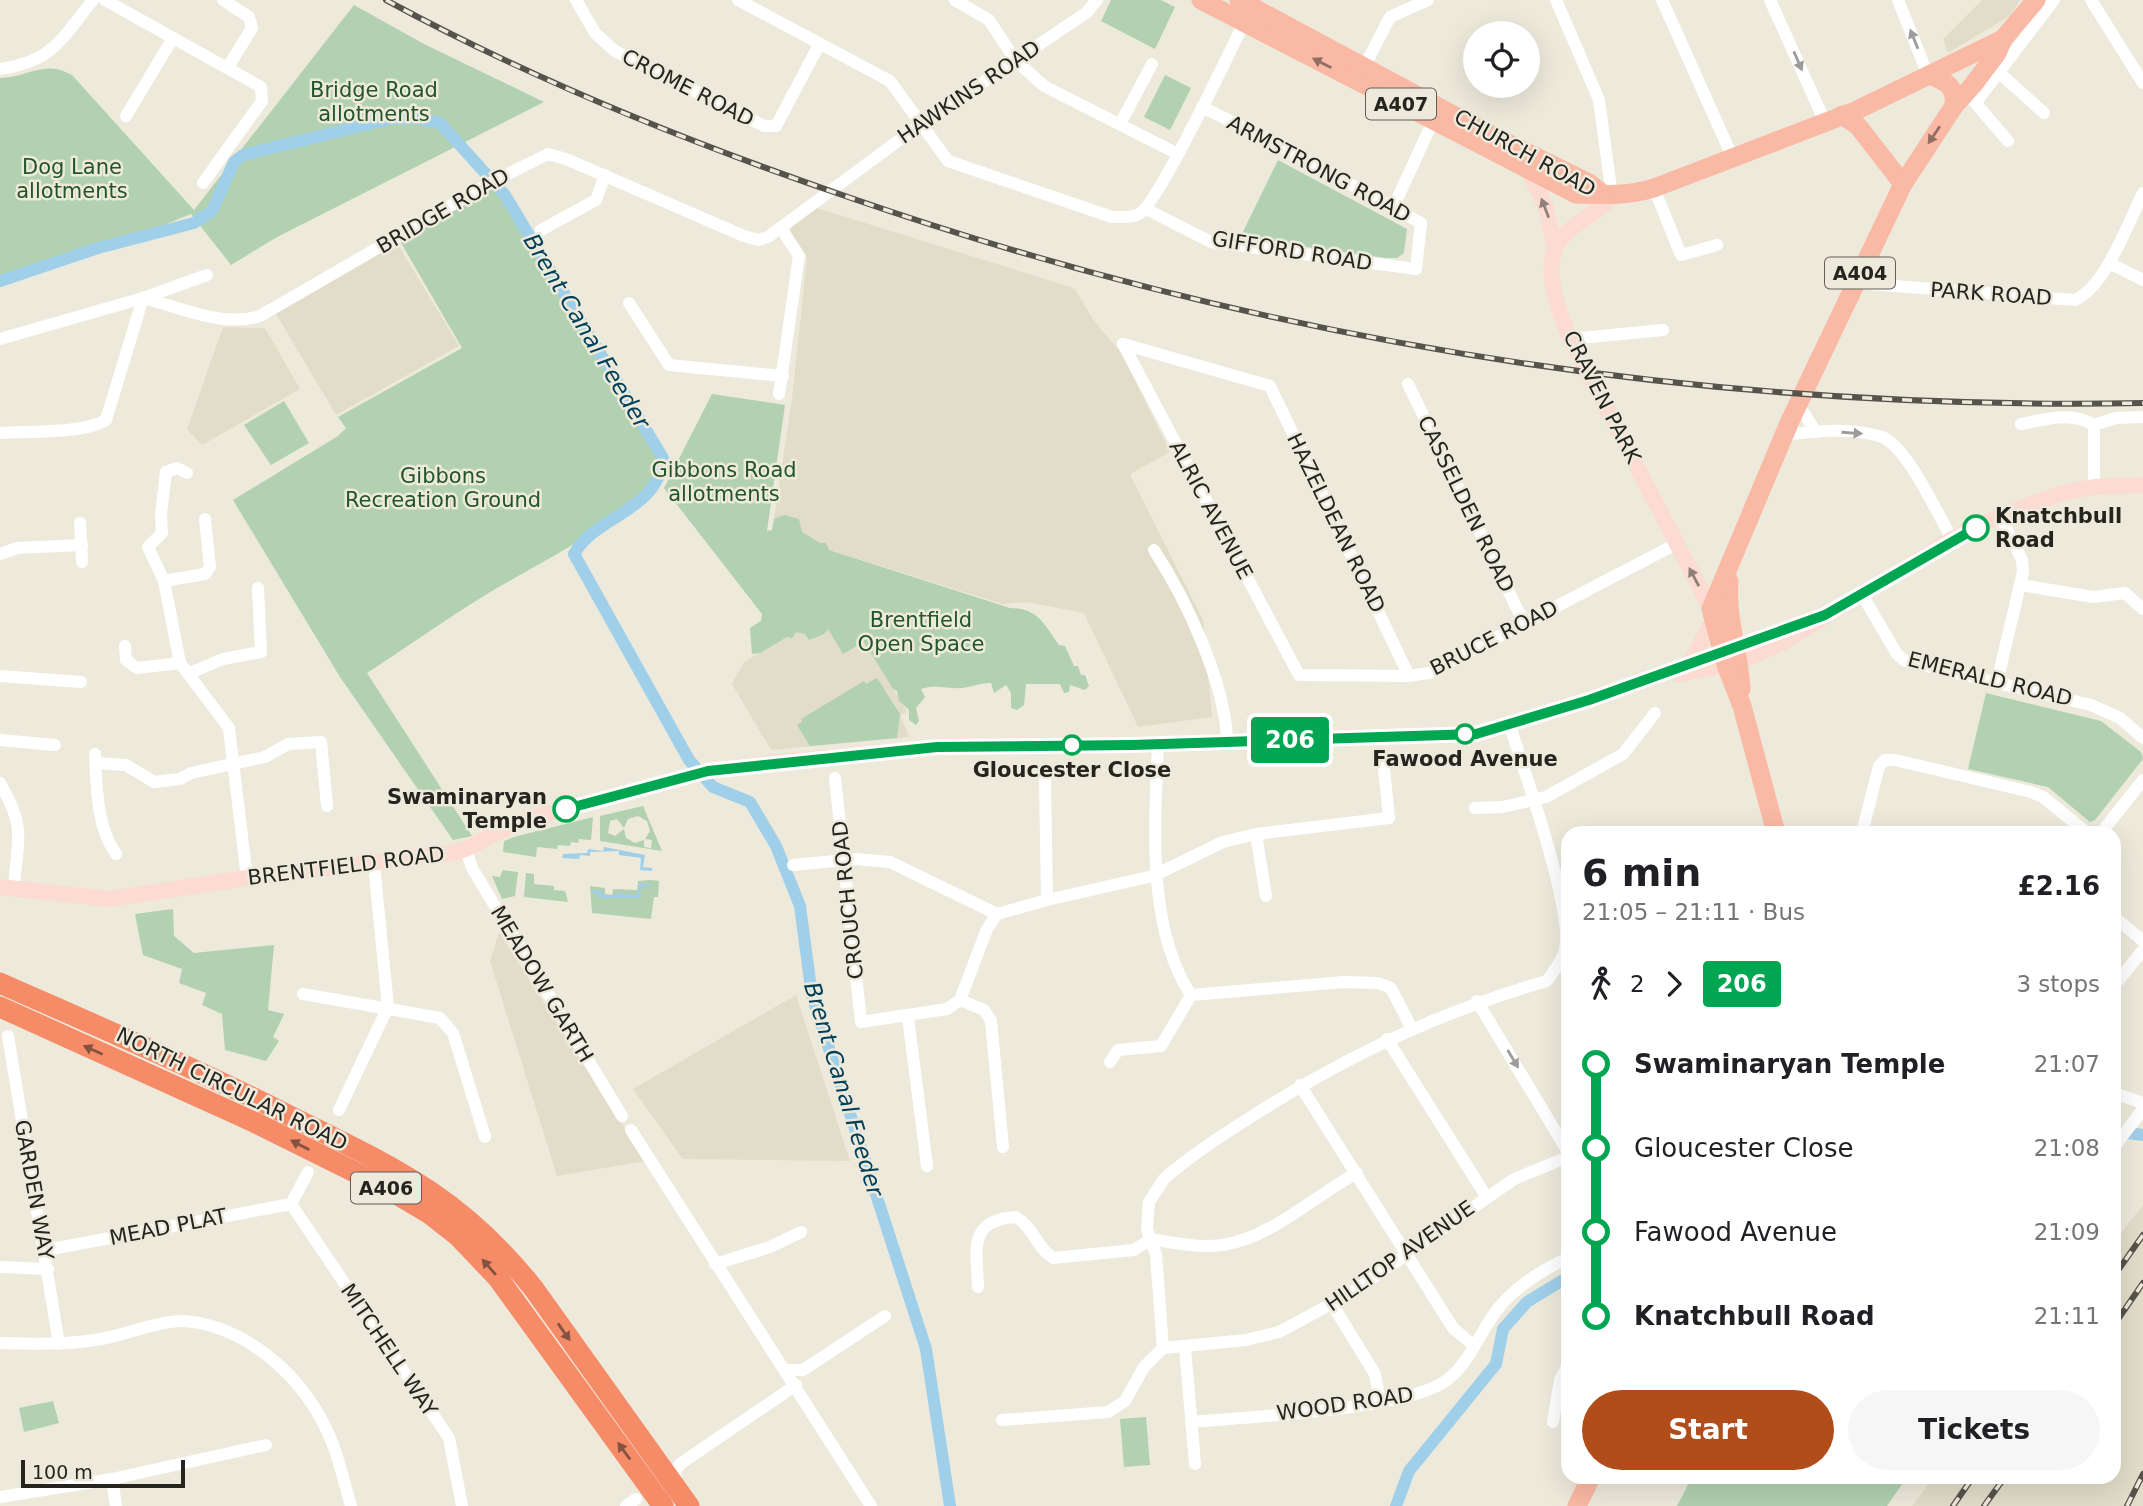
<!DOCTYPE html>
<meta charset="utf-8">
<style>
:root{--surface:#fff;--page:#f6f6f6;--text:#202124;--muted:#757577;--accent:#b14d1b}
body{margin:0;font-family:"DejaVu Sans",sans-serif;background:var(--page);color:var(--text);height:100vh;display:flex;flex-direction:column;font-size:26px;white-space:nowrap}
*{box-sizing:border-box;margin:0}
p{font-size:23px;color:var(--muted)}
.icon{flex:none;width:38px;height:38px;fill:none;stroke:currentColor;stroke-width:2;stroke-linecap:round;stroke-linejoin:round}
.map{position:relative;flex:1;overflow:hidden}
.panel{position:absolute;left:1561px;top:826px;width:560px;height:658px;display:flex;flex-direction:column;background:var(--surface);border-radius:21px;box-shadow:0 7px 28px #0002}
.panel>*{flex:none}
.badge{padding:0 14px;border-radius:5px;font-size:24px;line-height:46px}
.tools{position:absolute;left:1463px;top:21px;display:grid;gap:14px}
.tools a{display:grid;place-items:center;width:77px;height:77px;border-radius:50%;background:var(--surface);box-shadow:0 7px 28px #0002;font-size:35px}
.scale{position:absolute;left:21px;bottom:18px;width:164px;box-sizing:border-box;padding-left:7px;border:4px solid #25241f;border-top:0;font-size:19px;line-height:24px;white-space:nowrap;color:#25241f;-webkit-text-stroke:5px #edeadc;paint-order:stroke}
.map>.badge{position:absolute;translate:-50% -50%;box-shadow:0 0 0 4px #fff}
.legs{display:flex;align-items:center;gap:10px;height:77px;padding:0 21px;font-size:23px}
.legs p{margin-inline-start:auto}
.head{display:flex;align-items:center;justify-content:space-between;height:119px;padding:0 21px}
h1{font-size:38px;font-weight:700;line-height:52px}
.action{display:flex;gap:14px;margin-top:auto;padding:14px 21px}
.action a{flex:1;height:80px;border-radius:42px;background:var(--accent);color:#fff;font-size:28px;font-weight:700;line-height:80px;text-align:center}
.action a+a{background:var(--page);color:var(--text)}
ul{padding:0 21px;list-style:none}
li{display:flex;align-items:center;gap:24px;height:84px;font-size:26px}
li i{display:grid;place-items:center;width:10px;height:100%;margin:0 9px;background:currentColor}
li i::after{content:'';width:18px;height:18px;margin:-9px;border:5px solid;border-radius:50%;background:var(--surface)}
li p{margin-inline-start:auto}
li:first-child i{background:linear-gradient(#0000 50%,currentColor 0)}
li:last-child i{background:linear-gradient(currentColor 50%,#0000 0)}
.map>svg:first-child{display:block}
</style>
<div class="map">
<svg width="2143" height="1506" viewBox="0 0 2143 1506">
<rect width="100%" height="100%" fill="#edeadc"/>
<!-- built -->
<g fill="#e2ddc9">
<path d="M1982,0H2020L2011,15L1948,53L1943,39Z"/>
<path d="M817,208L1074,288L1095,322L1122,354L1170,452L1130,474L1203,620L1212,717L1138,727L1084,613L1027,602L1002,604L772,532L792,399L807,257L788,232L799,220Z"/>
<path d="M397,243L459,346L336,415L275,312Z"/>
<path d="M223,327L265,328L300,389L202,445L187,429Z"/>
<path d="M850,617L907,712L900,716L910,737L771,750L732,684L744,662L796,631L806,629L814,637Z"/>
<path d="M499,932L604,1097L646,1161L557,1176L490,961Z"/>
<path d="M796,995L850,1161L683,1159L633,1089Z"/>
<path d="M2143,1205V1506H1912L1934,1477H2114V1242Z"/>
</g>
<!-- green -->
<g fill="#b1d1b1" fill-rule="evenodd">
<path d="M1111,0H1161L1175,7L1155,49L1101,21Z"/>
<path d="M354,5L424,44L544,102L277,237L231,265L191,214L149,231L0,276V78C30,77 43,59 72,75L194,210Z"/>
<path d="M1165,75L1191,88L1170,130L1144,117Z"/>
<path d="M1278,160L1407,229L1404,253L1397,258H1386L1240,238Z"/>
<path d="M497,183L509,195L668,458C626,524 552,555 487,594C446,619 407,647 367,673L472,836L453,840L340,677L233,500L338,436L346,428L338,417L462,348L400,241Z"/>
<path d="M712,394L785,405L767,531L772,530L774,519L784,515L799,519L802,532L820,543H826L829,550L1010,608C1038,608 1044,624 1059,645L1065,646L1074,666H1078L1081,675H1085L1089,686L1085,690L1070,685L1069,692L1064,693L1060,684H1026L1024,705L1017,710L1011,708V693L1006,685L994,693L991,683C979,683 972,687 962,688C948,689 935,684 921,689L925,697L916,708L919,721L916,725L909,720V710L899,701L897,691L893,689L864,642L843,654L828,629L824,634L809,640L805,634L796,632L792,638L787,637L760,653L752,654L750,628L761,621L762,614L664,488Z"/>
<path d="M284,401L309,443L271,465L244,425Z"/>
<path d="M877,678L900,714L897,738L810,746L797,725L802,722L801,719L864,681L866,684Z"/>
<path d="M1986,693L2101,721L2141,752L2143,759L2095,820L2090,822L2048,787L1968,769Z"/>
<path d="M643,806L662,851L600,841V816ZM638,816L647,821L650,831L645,839L652,840L651,848L644,847V840L635,843L626,838L624,829L615,836L608,833L610,821L617,819L624,828L628,819Z"/>
<path d="M593,817L591,840L579,839L578,843L571,842L570,846L558,845L557,849L537,847L536,857L503,852L504,841L514,837Z"/>
<path d="M503,870L518,872L515,896L502,899L492,876L500,877Z"/>
<path d="M526,873L534,874V884L554,886V890L565,891L568,902L524,897Z"/>
<path d="M651,880L659,881L658,897H654L651,919L592,913L590,886L605,888V894L612,895L613,889L637,890L638,881Z"/>
<path d="M173,909L174,936L194,953L274,945L268,1010L284,1014L273,1037L279,1041L266,1061L225,1050L222,1014L202,1005L206,993L179,983L182,969L143,955L135,914Z"/>
<path d="M53,1401L59,1423L24,1432L19,1408Z"/>
<path d="M1146,1417L1150,1465L1124,1467L1120,1419Z"/>
<path d="M1692,1477H1907L1887,1506H1677Z"/>
</g>
<!-- water -->
<g fill="#a0cfea">
<path d="M604,847L645,855L643,867L652,868V871L640,870L641,858L619,855V851L590,852V856L580,855L579,859L562,858L563,854L587,853L588,849L603,851Z"/>
<path d="M639,883L651,884L650,886H641L640,898H599V894L592,893L593,890L602,891L603,895L614,896L615,893L637,895Z"/>
</g>
<g fill="none" stroke-linecap="round" stroke-linejoin="round">
<!-- canal -->
<g stroke="#a0cfea" stroke-width="12">
<path d="M0,281L98,248L194,223L212,211L234,162L243,155L389,119L415,118L440,123L505,195L663,458C659,511 595,516 574,554L689,760L713,787L750,802L776,846L800,906L812,996L926,1349L950,1506"/>
<path d="M2114,1131L2143,1135"/>
<path d="M1396,1506L1409,1471L1496,1364L1503,1329L1527,1302L1568,1277"/>
</g>
<!-- street -->
<g stroke="#fff" stroke-width="12">
<path d="M105,0L261,87L262,101L203,183"/>
<path d="M223,0L249,17L252,28L228,67"/>
<path d="M576,0L595,33L615,51L764,126H776L819,45"/>
<path d="M738,0L890,81L948,161L1112,217C1120,217 1132,218 1139,214C1158,204 1230,51 1244,23"/>
<path d="M955,0L989,20L1016,61L1044,86L1178,154"/>
<path d="M1556,0L1599,100L1612,196"/>
<path d="M1662,0L1732,156"/>
<path d="M1770,0L1825,122"/>
<path d="M1898,0L1926,70L1932,76"/>
<path d="M2091,0L2143,83"/>
<path d="M0,69C54,61 61,39 93,0"/>
<path d="M1995,69L2044,113"/>
<path d="M1361,73L1390,17L1428,0"/>
<path d="M1972,99L2008,141"/>
<path d="M1976,102L2054,0"/>
<path d="M126,116L173,38"/>
<path d="M1120,124L1152,64"/>
<path d="M1654,188L1681,255L1717,245"/>
<path d="M1393,208L1433,121"/>
<path d="M1146,209L1211,242L1416,269L1421,223L1283,147L1202,107"/>
<path d="M541,230L596,200L605,175"/>
<path d="M2109,263L2143,280"/>
<path d="M1856,283L2075,300C2106,286 2128,223 2143,193"/>
<path d="M143,298C179,307 223,328 260,316L490,183L548,154L566,159L744,236L758,240L768,237L921,124L1086,13L1097,0"/>
<path d="M629,303L669,365L783,376"/>
<path d="M0,339L143,298L207,275"/>
<path d="M1570,339L1663,330"/>
<path d="M1123,344L1299,675L1409,676L1429,673L1676,544"/>
<path d="M1123,344L1270,386L1409,676"/>
<path d="M1408,384L1524,623"/>
<path d="M779,394L799,256L781,228"/>
<path d="M1798,404L1816,432"/>
<path d="M2021,424C2047,419 2071,411 2094,425"/>
<path d="M2094,425L2116,418L2143,417"/>
<path d="M0,433C29,431 83,434 106,420L143,298"/>
<path d="M1784,435C1814,431 1853,427 1882,437C1907,446 1938,515 1952,539"/>
<path d="M187,473L177,468L166,472L161,514L162,533L148,547L164,581L180,663L229,728L247,878"/>
<path d="M2094,487V425"/>
<path d="M80,523L82,562"/>
<path d="M1154,550C1186,599 1225,682 1227,740"/>
<path d="M0,554L17,548L82,545"/>
<path d="M164,581L205,574L210,567L205,519"/>
<path d="M2021,585L2093,597L2125,593L2143,609"/>
<path d="M1861,593L1897,654L1905,661L2091,705L2120,718L2143,738"/>
<path d="M125,646L126,660L137,668L180,663"/>
<path d="M190,673L223,659L261,652L258,588"/>
<path d="M0,676L81,682"/>
<path d="M1997,682L2023,572L2022,560L2000,516"/>
<path d="M0,740L55,745"/>
<path d="M1158,744C1155,822 1146,927 1191,995"/>
<path d="M95,754C97,788 96,826 116,854"/>
<path d="M96,763L126,765L154,782L180,779L191,773L265,757L288,744L321,742L327,806"/>
<path d="M835,778L861,1022L947,1009L960,1000L987,929L997,914"/>
<path d="M1045,779L1047,900"/>
<path d="M0,783C27,830 17,838 14,889"/>
<path d="M1475,808L1502,807L1546,797L1623,754L1655,713"/>
<path d="M1862,833L1879,766L1885,760H1895L2031,792L2043,797L2087,833"/>
<path d="M2101,833L2143,780"/>
<path d="M1256,834L1266,896"/>
<path d="M466,849L472,868L622,1116"/>
<path d="M793,865L855,859L890,862L997,914"/>
<path d="M997,914L1047,900L1153,876L1223,842L1256,834L1389,818L1384,768"/>
<path d="M2114,917L2143,941"/>
<path d="M2114,986L2143,950"/>
<path d="M303,994L440,1018L453,1033L485,1137"/>
<path d="M1191,995L1344,982L1378,983L1391,988L1412,1029"/>
<path d="M960,1000L984,1010L991,1021L1003,1147"/>
<path d="M1477,1001L1568,1152"/>
<path d="M908,1017L927,1166"/>
<path d="M8,1036L59,1344"/>
<path d="M1387,1039L1486,1196"/>
<path d="M1110,1062L1118,1050L1161,1046L1191,995"/>
<path d="M1300,1085L1453,1328L1474,1346"/>
<path d="M2114,1093L2143,1103"/>
<path d="M339,1110L388,1007L374,864"/>
<path d="M631,1130L871,1506"/>
<path d="M2114,1147L2143,1109"/>
<path d="M291,1204L449,1438L462,1506"/>
<path d="M291,1204L308,1172"/>
<path d="M1151,1239C1174,1243 1198,1248 1222,1245C1271,1238 1314,1196 1357,1173"/>
<path d="M46,1250L291,1204"/>
<path d="M715,1264L770,1247L801,1232"/>
<path d="M0,1267L48,1269"/>
<path d="M978,1287C977,1250 967,1220 1016,1217C1035,1229 1036,1247 1053,1258L1134,1250L1151,1239"/>
<path d="M1332,1304L1375,1374L1380,1401"/>
<path d="M0,1343C34,1344 67,1345 101,1339C125,1335 161,1320 184,1321C248,1326 304,1378 329,1435C339,1457 344,1483 351,1506"/>
<path d="M1163,1348L1156,1255L1147,1229L1149,1202L1164,1179C1191,1155 1221,1136 1251,1117C1344,1057 1441,1011 1547,981C1553,972 1561,962 1564,953C1577,917 1522,765 1509,723"/>
<path d="M1163,1348L1246,1340L1279,1332L1350,1294L1514,1179L1568,1157"/>
<path d="M1185,1348L1195,1464"/>
<path d="M786,1370H803L885,1316"/>
<path d="M1002,1420L1108,1412L1125,1401L1144,1367L1163,1348"/>
<path d="M1191,1422C1246,1417 1408,1410 1447,1380C1467,1365 1477,1340 1490,1320C1507,1292 1538,1272 1568,1258"/>
<path d="M1553,1422L1560,1380L1568,1364"/>
<path d="M112,1479L116,1506"/>
<path d="M676,1486L675,1471L680,1464L796,1385"/>
<path d="M0,1497L112,1479L266,1445"/>
<path d="M626,1506L636,1499"/>
</g>
<!-- secondary -->
<g stroke="#fcdcd2" stroke-width="16">
<path d="M1528,171L1545,205L1555,248"/>
<path d="M1612,196C1599,213 1580,219 1565,234C1537,262 1559,309 1570,339L1711,609"/>
<path d="M1691,661L1715,616"/>
<path d="M1679,674L1739,662L1782,643L1952,539L2000,516L2062,493L2094,487L2143,485"/>
<path d="M0,887L109,899L247,878L451,853L466,849L516,823L558,811L705,772L767,763L952,746L1131,745L1476,734L1589,700L1825,615"/>
</g>
<!-- primary -->
<g stroke="#fab9a4" stroke-width="19">
<path d="M1201,0L1576,194C1604,195 1628,196 1654,188L1855,111L2003,39"/>
<path d="M1239,0L1487,133L1589,183L1603,194"/>
<path d="M1932,76C1948,82 1956,88 1954,106"/>
<path d="M1842,115L1858,126L1903,184"/>
<path d="M1729,581C1726,619 1739,652 1741,689"/>
<path d="M1776,833L1742,706L1726,665L1711,609L1790,421L1903,184L1954,106L1973,85L1997,53L2003,39L2036,0"/>
<path d="M1577,1506L1591,1477"/>
</g>
<!-- highway -->
<g stroke="#f68b68" stroke-width="21">
<path d="M0,983C97,1026 195,1068 290,1116C393,1167 460,1196 534,1289L689,1506"/>
<path d="M0,1007L254,1122L383,1186L430,1214L458,1236L498,1278L663,1506"/>
</g>
<!-- rail casing -->
<g stroke="#55534c" stroke-width="6">
<g id="rail">
<path d="M386,0C533,80 690,143 848,197C1266,342 1701,411 2143,403"/>
<path d="M2114,1276L2143,1235"/>
<path d="M2114,1325L2143,1283"/>
<path d="M1953,1506L1973,1477"/>
<path d="M1984,1506L2005,1477"/>
<path d="M2127,1506L2143,1474"/>
</g>
</g>
<!-- rail -->
<use href="#rail" stroke="#edeadc" stroke-width="3.5" stroke-dasharray="10" stroke-linecap="butt"/>
</g>
<!-- one-way arrows -->
<defs><path id="oneway-solid" d="M-6-.8H1V-3.2L6.5 0L1 3.2V.8H-6Z" transform="scale(1.75)"/></defs>
<g fill="#9d9c9a">
<use href="#oneway-solid" transform="translate(1914 39) rotate(-112)"/>
<use href="#oneway-solid" transform="translate(1798 61) rotate(66)"/>
<use href="#oneway-solid" transform="translate(1852 433) rotate(4)"/>
<use href="#oneway-solid" transform="translate(1513 1059) rotate(59)"/>
</g>
<g fill="#906e62">
<use href="#oneway-solid" transform="translate(1322 63) rotate(-153)"/>
<use href="#oneway-solid" transform="translate(1934 135) rotate(124)"/>
</g>
<g fill="#908078">
<use href="#oneway-solid" transform="translate(1545 208) rotate(-111)"/>
<use href="#oneway-solid" transform="translate(1694 577) rotate(-118)"/>
</g>
<g fill="#835240">
<use href="#oneway-solid" transform="translate(93 1050) rotate(-156)"/>
<use href="#oneway-solid" transform="translate(300 1145) rotate(-153)"/>
<use href="#oneway-solid" transform="translate(489 1267) rotate(-131)"/>
<use href="#oneway-solid" transform="translate(564 1332) rotate(55)"/>
<use href="#oneway-solid" transform="translate(624 1451) rotate(-126)"/>
</g>
<g fill="none" stroke-linecap="round" stroke-linejoin="round">
<!-- line-1 casing -->
<g stroke="#fff" stroke-width="16">
<path id="line-1" d="M566,809L708,771L937,747L1132,745L1476,734L1589,700L1825,615L1976,528"/>
</g>
<!-- line-1 -->
<use href="#line-1" stroke="#00a651" stroke-width="10"/>
</g>
<!-- markers -->
<g fill="#fff" stroke="#00a651" stroke-width="3.5">
<circle cx="1976" cy="528" r="12"/>
<circle cx="1465" cy="734" r="9"/>
<circle cx="1072" cy="745" r="9"/>
<circle cx="566" cy="809" r="12"/>
</g>
<g text-anchor="middle" dominant-baseline="central" stroke-width="5" stroke-linejoin="round" paint-order="stroke">
<!-- shield labels -->
<g fill="#edeadc" stroke="#615f58" stroke-width="2">
<rect x="1366" y="88.5" width="70" height="31" rx="5"/>
<rect x="1825" y="257.5" width="70" height="31" rx="5"/>
<rect x="351" y="1172.5" width="70" height="31" rx="5"/>
</g>
<g font-size="19" font-weight="bold" fill="#25241f">
<text x="1401" y="104">A407</text>
<text x="1860" y="273">A404</text>
<text x="386" y="1188">A406</text>
</g>
<!-- street labels -->
<g font-size="21" fill="#25241f" stroke="#edeadc">
<text transform="translate(688 88) rotate(27)">CROME ROAD</text>
<text transform="translate(969 92) rotate(-34)">HAWKINS ROAD</text>
<text transform="translate(1525 153) rotate(29)">CHURCH ROAD</text>
<text transform="translate(1319 169) rotate(28)">ARMSTRONG ROAD</text>
<text transform="translate(443 211) rotate(-30)">BRIDGE ROAD</text>
<text transform="translate(1292 251) rotate(9)">GIFFORD ROAD</text>
<text transform="translate(1991 294) rotate(4)">PARK ROAD</text>
<text transform="translate(1602 397) rotate(63)">CRAVEN PARK</text>
<text transform="translate(1466 504) rotate(64)">CASSELDEN ROAD</text>
<text transform="translate(1211 510) rotate(62)">ALRIC AVENUE</text>
<text transform="translate(1336 523) rotate(64)">HAZELDEAN ROAD</text>
<text transform="translate(1494 638) rotate(-27)">BRUCE ROAD</text>
<text transform="translate(1990 679) rotate(14)">EMERALD ROAD</text>
<text transform="translate(346 866) rotate(-7)">BRENTFIELD ROAD</text>
<text transform="translate(848 900) rotate(-96)">CROUCH ROAD</text>
<text transform="translate(542 984) rotate(59)">MEADOW GARTH</text>
<text transform="translate(232 1089) rotate(26)">NORTH CIRCULAR ROAD</text>
<text transform="translate(34 1190) rotate(80)">GARDEN WAY</text>
<text transform="translate(168 1227) rotate(-11)">MEAD PLAT</text>
<text transform="translate(1400 1256) rotate(-35)">HILLTOP AVENUE</text>
<text transform="translate(389 1350) rotate(56)">MITCHELL WAY</text>
<text transform="translate(1345 1404) rotate(-8)">WOOD ROAD</text>
</g>
<!-- park labels -->
<g font-size="21" fill="#225527" stroke="#edeadc">
<text x="374" y="90">Bridge Road<tspan x="374" dy="24">allotments</tspan></text>
<text x="72" y="167">Dog Lane<tspan x="72" dy="24">allotments</tspan></text>
<text x="724" y="470">Gibbons Road<tspan x="724" dy="24">allotments</tspan></text>
<text x="443" y="476">Gibbons<tspan x="443" dy="24">Recreation Ground</tspan></text>
<text x="921" y="620">Brentfield<tspan x="921" dy="24">Open Space</tspan></text>
</g>
<!-- stop labels -->
<g font-size="21" font-weight="bold" fill="#25241f" stroke="#edeadc">
<text x="1995" y="516" text-anchor="start">Knatchbull<tspan x="1995" dy="24">Road</tspan></text>
<text x="1465" y="759">Fawood Avenue</text>
<text x="1072" y="770">Gloucester Close</text>
<text x="547" y="797" text-anchor="end">Swaminaryan<tspan x="547" dy="24">Temple</tspan></text>
</g>
<!-- water labels -->
<g font-size="23" font-style="italic" fill="#01405b" stroke="#edeadc">
<text transform="translate(587 331) rotate(59)">Brent Canal Feeder</text>
<text transform="translate(844 1089) rotate(73)">Brent Canal Feeder</text>
</g>
</g>
</svg>
<div class="tools">
<a><svg class="icon" aria-label="locate" viewBox="0 0 24 24"><circle cx="12" cy="12" r="6"/><path d="M12 2v4M12 18v4M2 12h4M18 12h4"/></svg></a>
</div>
<div class="scale">100 m</div>
<b class="badge" style="left:1290px;top:740px;background:#00a651;color:#fff">206</b>
<section class="panel">
<div class="head"><div><h1>6 min</h1><p>21:05 – 21:11 · Bus</p></div><b>£2.16</b></div>
<div class="legs"><svg class="icon" aria-label="walk" viewBox="0 0 24 24"><circle cx="13" cy="4" r="2"/><path d="M13 8l-2 6 4 7M11 14l-3 7M7 12l3-4h3l4 4"/></svg>2<svg class="icon" aria-label="forward" viewBox="0 0 24 24"><path d="M9 5l7 7-7 7"/></svg><b class="badge" style="background:#00a651;color:#fff">206</b><p>3 stops</p></div>
<ul>
<li><i style="color:#00a651"></i><b>Swaminaryan Temple</b><p>21:07</p></li>
<li><i style="color:#00a651"></i><span>Gloucester Close</span><p>21:08</p></li>
<li><i style="color:#00a651"></i><span>Fawood Avenue</span><p>21:09</p></li>
<li><i style="color:#00a651"></i><b>Knatchbull Road</b><p>21:11</p></li>
</ul>
<div class="action"><a>Start</a><a>Tickets</a></div>
</section>
</div>
